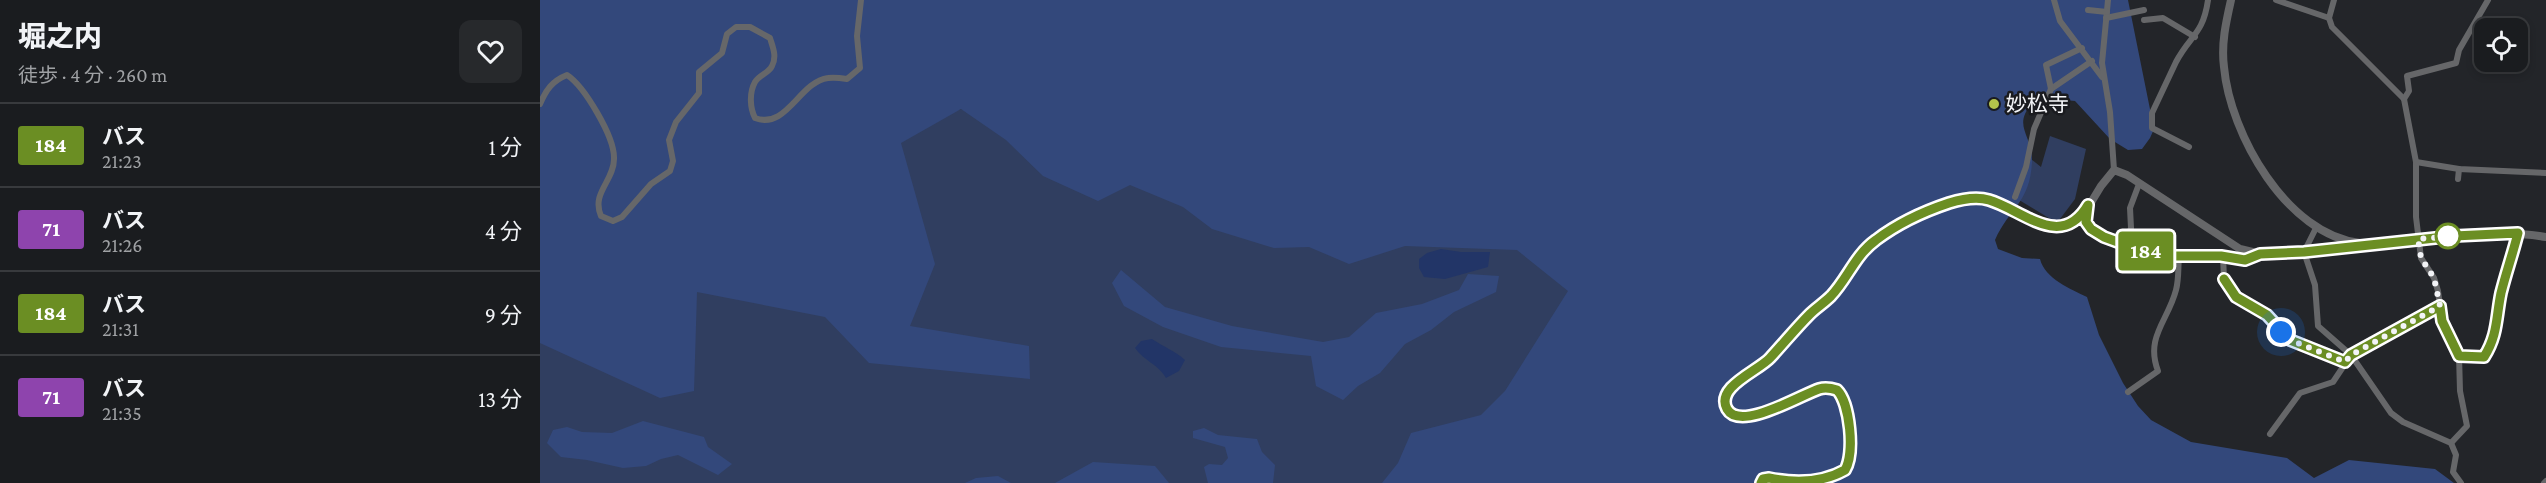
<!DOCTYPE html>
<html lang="ja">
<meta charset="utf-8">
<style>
:root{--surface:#1a1c1f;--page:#27292c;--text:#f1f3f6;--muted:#9fa1a4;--line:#383a3d}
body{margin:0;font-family:"Crimson Pro","Noto Sans JP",serif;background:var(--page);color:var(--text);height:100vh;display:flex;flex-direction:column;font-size:22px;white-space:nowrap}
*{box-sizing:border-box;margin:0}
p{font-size:20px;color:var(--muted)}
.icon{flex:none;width:33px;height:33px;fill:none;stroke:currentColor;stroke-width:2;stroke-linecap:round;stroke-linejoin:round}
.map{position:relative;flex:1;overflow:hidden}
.side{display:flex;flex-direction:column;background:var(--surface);width:540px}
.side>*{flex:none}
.badge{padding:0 12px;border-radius:4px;font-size:21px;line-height:39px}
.buttons{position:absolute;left:1934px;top:18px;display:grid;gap:12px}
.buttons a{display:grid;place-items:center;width:54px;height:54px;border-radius:12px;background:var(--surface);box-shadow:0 3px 9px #0003,0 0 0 2px var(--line);font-size:30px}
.you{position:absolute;width:30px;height:30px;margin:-15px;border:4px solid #fff;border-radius:50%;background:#1a73e8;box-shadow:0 0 0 9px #1a73e833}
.map>.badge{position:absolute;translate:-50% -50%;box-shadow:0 0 0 3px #fff}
.round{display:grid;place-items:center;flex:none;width:63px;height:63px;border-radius:12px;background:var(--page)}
.head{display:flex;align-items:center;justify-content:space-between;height:102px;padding:0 18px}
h1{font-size:28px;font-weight:800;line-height:45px}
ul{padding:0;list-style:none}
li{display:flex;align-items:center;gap:18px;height:84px;padding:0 18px;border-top:2px solid var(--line)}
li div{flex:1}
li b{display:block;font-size:22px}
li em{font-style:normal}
li .badge{min-width:66px;font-weight:700;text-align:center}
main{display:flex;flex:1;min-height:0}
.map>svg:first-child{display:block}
</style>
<main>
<section class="side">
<div class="head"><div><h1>堀之内</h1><p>徒歩 · 4 分 · 260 m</p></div><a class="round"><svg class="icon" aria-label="heart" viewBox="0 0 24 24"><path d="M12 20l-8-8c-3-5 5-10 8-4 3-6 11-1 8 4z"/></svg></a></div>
<ul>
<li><span class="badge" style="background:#6b8e23;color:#fff">184</span><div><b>バス</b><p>21:23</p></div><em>1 分</em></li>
<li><span class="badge" style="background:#8e44ad;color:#fff">71</span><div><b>バス</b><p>21:26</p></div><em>4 分</em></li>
<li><span class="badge" style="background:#6b8e23;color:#fff">184</span><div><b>バス</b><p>21:31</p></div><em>9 分</em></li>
<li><span class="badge" style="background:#8e44ad;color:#fff">71</span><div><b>バス</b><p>21:35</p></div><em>13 分</em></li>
</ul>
</section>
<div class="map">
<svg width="2006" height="483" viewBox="0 0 2006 483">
<rect width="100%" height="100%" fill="#232529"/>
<!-- green -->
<g fill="#303e60">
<path d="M421,109L1050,246L954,483H0V273Z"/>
<path d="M1510,136L1546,149L1535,199L1517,223L1451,183L1486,155L1501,167Z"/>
</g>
<!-- forest -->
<g fill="#33487b">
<path d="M0,0H1588L1614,129L1610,138L1602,149L1588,150L1570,139L1535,101L1515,99L1493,102C1471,127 1493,134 1492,162C1490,203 1469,208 1455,240L1458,249L1482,258L1500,259C1505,279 1531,289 1547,297L1559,335L1583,383L1598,406L1611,420L1651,442L1747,458L1774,478L1809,460L1895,469L1914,483H842L858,463L871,433L941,415L965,391L1028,291L977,250L865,246L809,264L769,247L734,248L672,229L643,207L590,185L558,201L503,176L466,140L421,109L361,143L395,264L370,326L489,346L490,379L329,363L285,317L157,292L154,391L120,398L0,343Z"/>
<path d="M581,270L625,307L692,326L783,342L809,337L836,313L882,304L919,290L928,274L959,276L956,292L914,312L891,330L865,344L840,373L818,386L803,400L776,386L771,356L681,347L623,327L584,306L572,283Z"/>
<path d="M103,421L164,437L168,447L192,464L178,475L138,455L121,459L106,466L83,468L47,460L21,457L7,443L13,430L27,427L42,432L72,433Z"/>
<path d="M664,428L678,435L717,439L722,452L735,465L733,483H668L664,467L669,464L682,465L688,458L685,447L653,438V431Z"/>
<path d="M553,462L615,466L629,483H515Z"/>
<path d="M458,476L471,483H425L436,478Z"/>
</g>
<!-- water -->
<g fill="#223567">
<path d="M901,249L921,252H950L948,267L905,279L884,277L879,268V259L887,253Z"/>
<path d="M612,339C624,347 635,351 645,360L639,371L626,378C618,364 604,361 595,348L601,341Z"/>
</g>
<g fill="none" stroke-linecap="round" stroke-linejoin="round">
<!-- minor -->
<g stroke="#666769" stroke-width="6">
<path d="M1514,0L1520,21L1562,77"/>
<path d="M1568,0L1562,63L1570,112L1574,170"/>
<path d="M1736,0L1789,18"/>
<path d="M1794,0L1789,18L1792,27L1864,99L1876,162V217L1881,258L1894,278L1898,291L1902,321L1919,355L1920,391L1927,426L1911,443"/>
<path d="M1548,10L1567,12"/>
<path d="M1566,18L1604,10"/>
<path d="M1604,20L1623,18L1655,37"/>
<path d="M1511,89L1552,61"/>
<path d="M1864,99L1869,91L1867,76L1916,63L1919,50L1948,0"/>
<path d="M0,104C6,90 12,81 27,75C44,86 75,137 74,159C74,181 51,193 61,216L73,221L82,217L111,184L130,171L133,161L129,140L136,122L159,93V72L182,53L187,34L196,27H210L230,38C233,48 237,56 232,66C229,73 219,75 215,82C209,93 210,108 215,118C247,130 259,82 288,78C294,77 301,78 307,79L320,68L317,36L321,0"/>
<path d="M1649,147L1612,128V113C1620,96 1628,79 1636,62C1650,35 1663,35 1668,0"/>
<path d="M1876,162L1919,169L2006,173"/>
<path d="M1918,179L1919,169"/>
<path d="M1599,184L1590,208L1591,228L1586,243L1616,256H1681L1705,260L1721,254"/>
<path d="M1475,197L1486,167L1494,129L1511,89L1506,65L1542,48"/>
<path d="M1548,209L1546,223C1557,236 1571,239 1586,243"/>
<path d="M1776,228L1764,252L1775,285L1778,326L1811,355L1851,413L1863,422L1911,443L1916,455L1913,472L1921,483"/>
<path d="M1764,252L1827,245"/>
<path d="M1683,256L1684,279L1696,297L1727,314L1750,340L1805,362"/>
<path d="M1919,355L1944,358C1958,335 1956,317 1961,293C1966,273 1973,253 1978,233"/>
<path d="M1588,392L1618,371C1605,337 1628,321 1636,290C1639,279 1638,267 1639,256"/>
<path d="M1730,434L1760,393L1793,382L1811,355L1900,306"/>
<path d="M2004,483L2006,481"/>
</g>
<!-- tertiary -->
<g stroke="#666769" stroke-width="8">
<path d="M1691,0C1686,22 1681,44 1684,67C1690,134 1747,235 1820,243C1844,245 1869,240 1893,238C1931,234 1968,231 2006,237"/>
<path d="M1221,483L1223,479L1229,478C1254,483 1282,483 1305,470C1315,454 1310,403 1297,390L1281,388L1226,411L1200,418L1192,414L1186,408L1185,399L1190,387L1226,363L1271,313L1291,296L1314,262L1337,239L1380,215L1409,203L1438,197L1450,200L1493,223L1521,226L1541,219L1561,186L1574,170L1587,175L1700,249L1721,254L1764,252"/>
</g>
</g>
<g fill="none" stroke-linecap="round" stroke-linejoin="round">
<!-- line casing -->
<g stroke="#fff" stroke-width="14">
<path id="line" d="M1221,483L1223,479L1229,478C1254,483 1282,483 1305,470C1315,454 1310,403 1297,390C1291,388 1285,387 1279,389C1261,395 1200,432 1187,409C1175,387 1218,371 1230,358C1243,344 1256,328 1270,314C1276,308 1284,303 1291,296C1308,278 1315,255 1336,240C1357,224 1385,211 1409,203C1422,199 1436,196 1449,200C1483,210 1521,251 1548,205L1546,222L1551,229L1564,237L1616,256H1681L1705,260L1720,254L1764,252L1914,236L1978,233C1973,253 1966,273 1961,293C1956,317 1958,335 1944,357L1919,356L1902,321L1900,306L1811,355L1805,362L1750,340L1727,315L1696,297L1684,279"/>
</g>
<!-- line -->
<use href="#line" stroke="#6b8e23" stroke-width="9"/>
<!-- walk -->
<path stroke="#f3f4f7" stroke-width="6" stroke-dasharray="0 10.8" d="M1741,332L1750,340L1805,362L1811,355L1900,306L1894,278L1881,258L1878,239L1914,236H1908"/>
</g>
<!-- markers -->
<circle fill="#b3c24b" stroke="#1a1b1f" stroke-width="2" cx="1454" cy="104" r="6"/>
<circle fill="#fff" stroke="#6b8e23" stroke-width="3" cx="1908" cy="236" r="12"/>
<g text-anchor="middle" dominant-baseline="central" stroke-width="5" stroke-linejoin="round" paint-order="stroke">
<!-- poi labels -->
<g font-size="21" fill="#f3f4f7" stroke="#1a1b1f" text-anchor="start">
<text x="1466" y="104">妙松寺</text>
</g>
</g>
</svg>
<div class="buttons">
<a><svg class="icon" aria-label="locate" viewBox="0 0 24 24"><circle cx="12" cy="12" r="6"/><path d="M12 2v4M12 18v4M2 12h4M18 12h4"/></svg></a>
</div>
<div class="you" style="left:1741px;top:332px"></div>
<b class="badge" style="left:1606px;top:251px;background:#6b8e23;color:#fff">184</b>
</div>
</main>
